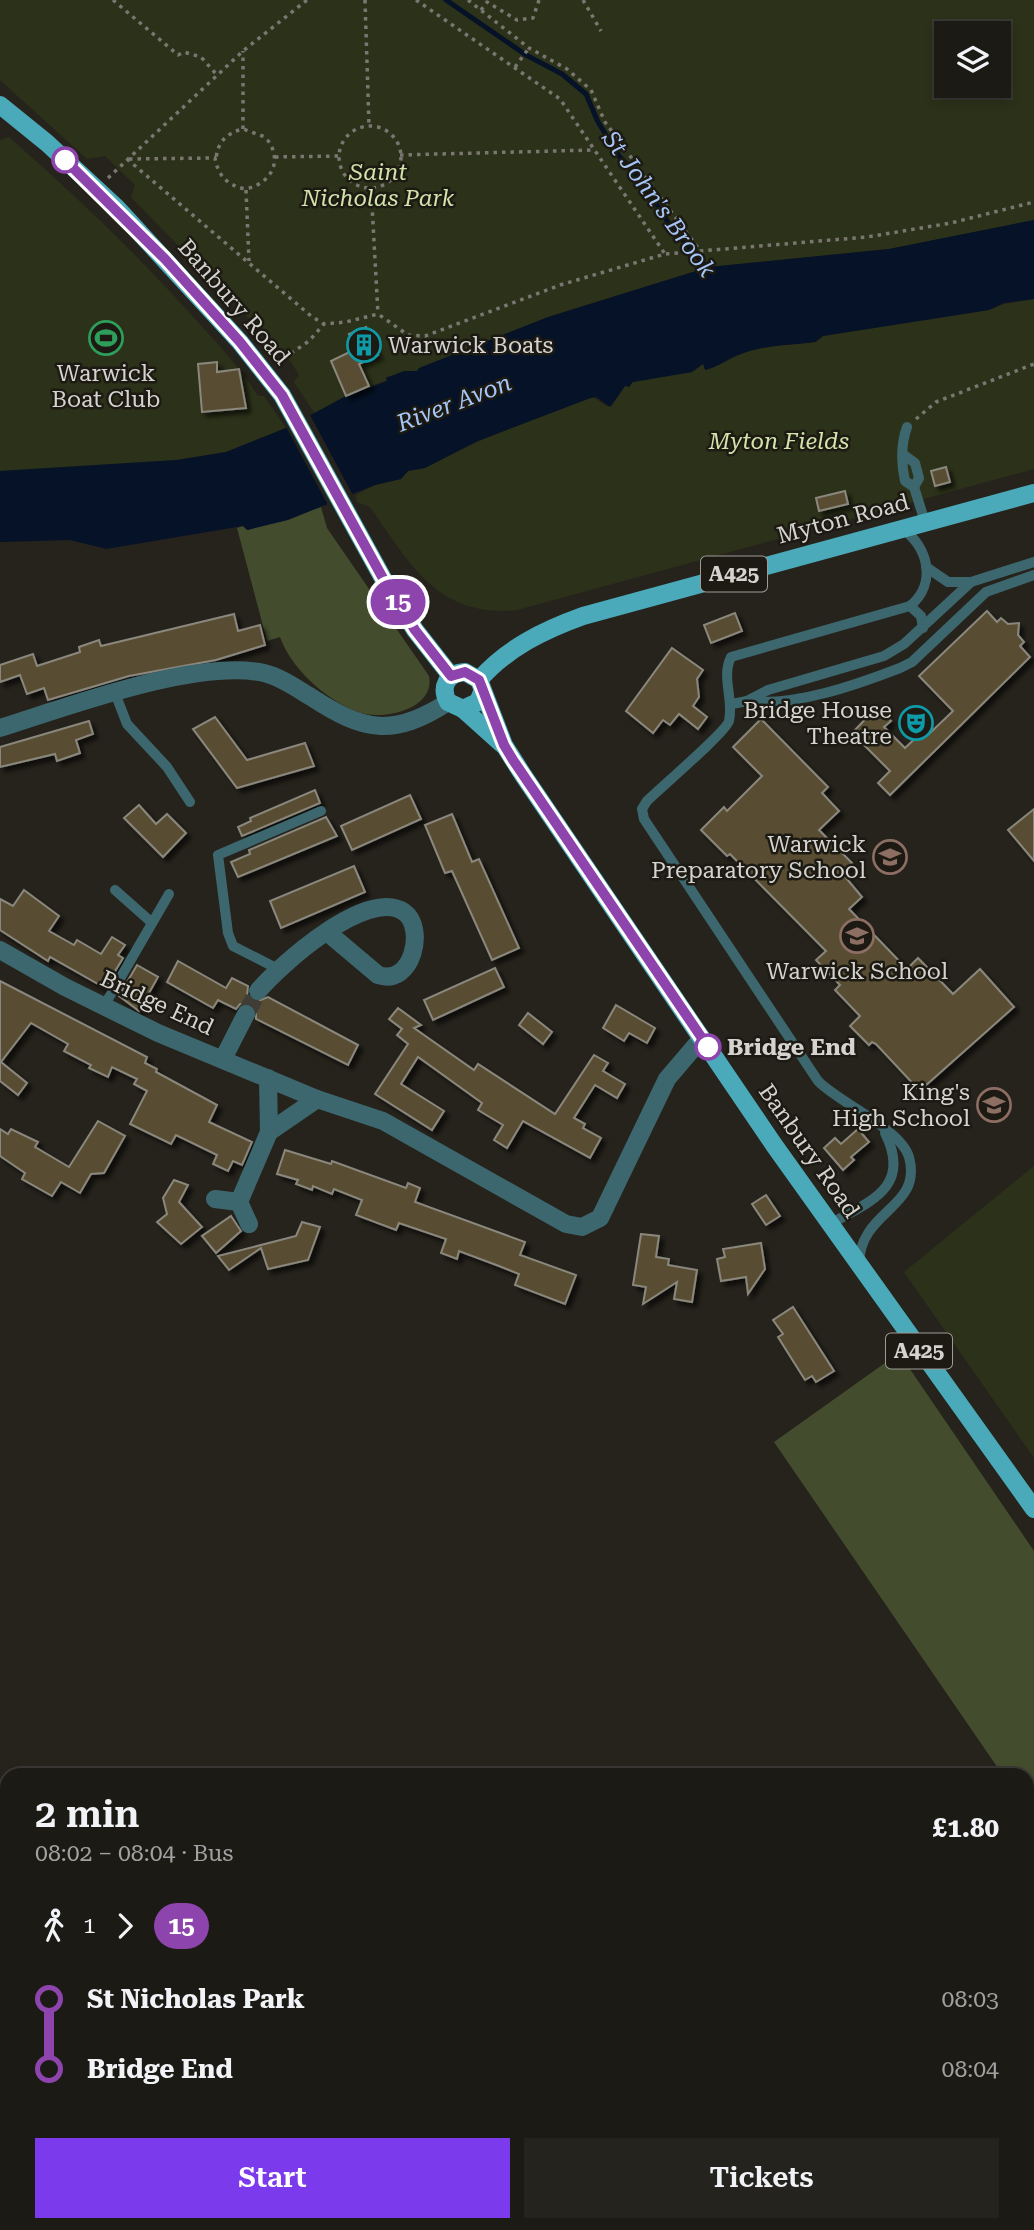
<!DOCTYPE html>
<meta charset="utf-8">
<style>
:root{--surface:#1c1a15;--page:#25231e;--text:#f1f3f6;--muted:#a0a1a0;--line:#3a3834;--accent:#7c3aed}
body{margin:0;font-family:"Roboto Serif",serif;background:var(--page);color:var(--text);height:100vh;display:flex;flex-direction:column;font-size:26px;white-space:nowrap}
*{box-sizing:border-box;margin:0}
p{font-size:23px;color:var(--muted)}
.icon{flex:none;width:38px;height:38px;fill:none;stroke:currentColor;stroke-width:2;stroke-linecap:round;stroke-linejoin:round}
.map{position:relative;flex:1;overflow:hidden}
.details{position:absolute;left:0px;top:1768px;width:1034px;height:464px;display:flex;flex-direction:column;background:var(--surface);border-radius:21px 21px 0 0;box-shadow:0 4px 10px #0003,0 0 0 2px var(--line)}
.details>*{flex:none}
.badge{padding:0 14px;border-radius:23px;font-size:24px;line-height:46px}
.tools{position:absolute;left:934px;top:21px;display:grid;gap:14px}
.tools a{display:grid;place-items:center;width:77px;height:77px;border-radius:0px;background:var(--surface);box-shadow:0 4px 10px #0003,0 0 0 2px var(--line);font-size:35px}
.map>.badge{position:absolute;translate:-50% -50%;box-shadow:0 0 0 4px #fff}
.legs{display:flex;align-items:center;gap:10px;height:77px;padding:0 35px;font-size:23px}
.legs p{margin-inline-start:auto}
.summary{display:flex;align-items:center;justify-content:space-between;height:119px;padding:0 35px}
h1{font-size:38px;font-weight:600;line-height:52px}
.action{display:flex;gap:14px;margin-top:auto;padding:14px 35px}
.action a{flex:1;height:80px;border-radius:0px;background:var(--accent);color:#fff;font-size:28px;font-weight:600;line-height:80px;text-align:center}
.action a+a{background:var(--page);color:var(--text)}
ul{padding:0 35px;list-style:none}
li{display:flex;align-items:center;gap:24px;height:70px;font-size:26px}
li i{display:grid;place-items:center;width:10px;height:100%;margin:0 9px;background:currentColor}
li i::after{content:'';width:18px;height:18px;margin:-9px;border:5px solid;border-radius:50%;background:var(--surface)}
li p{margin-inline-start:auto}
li:first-child i{background:linear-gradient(#0000 50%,currentColor 0)}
li:last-child i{background:linear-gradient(currentColor 50%,#0000 0)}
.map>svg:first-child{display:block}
</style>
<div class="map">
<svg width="1034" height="2230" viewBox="0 0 1034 2230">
<defs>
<filter id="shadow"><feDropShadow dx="4.5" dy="4.5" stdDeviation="2" flood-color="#0009"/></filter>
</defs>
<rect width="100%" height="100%" fill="#26231c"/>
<!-- green -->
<g fill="#2c3219" fill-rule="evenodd">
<path d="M0,0H1034V220L889,249L709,267L548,317L417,371L386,377L387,380L346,396L315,414L294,382L299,375L291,362L131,197L135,185L105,156L87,159L0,80ZM947,33H999V86H947Z"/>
<path d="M9,137C75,195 138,255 197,321C219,345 241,369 258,396H264L286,428L226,452L177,460L0,471V140Z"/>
<path d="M1034,299V469L517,610C438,618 410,564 370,507L357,502L356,495L375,485L401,479L408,471L425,468L456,451L543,414L593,397L606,406H612L625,386L633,382L692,372L704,363L706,370C721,366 729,357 745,352C767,345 793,345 817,342L823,336L989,310L1004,304Z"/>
<path d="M1034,1166V1458L904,1272Z"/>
</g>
<!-- forest -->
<g fill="#444c2e">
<path d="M321,507L327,528L429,676C436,710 380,722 355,711C324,698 291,668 280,637L267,641L237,528L243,526L248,530Z"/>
<path d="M899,1353L1034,1551V1821L1027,1811V1774H1002L774,1442Z"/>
</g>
<!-- water -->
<path fill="#051227" d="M1034,220V299L1004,303L989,310L823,336L815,342C792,345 766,345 744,353C728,358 721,366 705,370L703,364L692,372L633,382L629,387L625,386L610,407L596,397L588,399L478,441L425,468L408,471L401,479L375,485L288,520L247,530L243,526L106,549L70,540L0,542V471L177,460L226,452L286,428L346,396L387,381L386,378L404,371H417L419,368L548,317L709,267L889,249Z"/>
<!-- pier -->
<path fill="#26231c" d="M309,413L355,499L329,507L285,425Z"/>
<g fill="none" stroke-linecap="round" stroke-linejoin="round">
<!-- stream -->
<path stroke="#051227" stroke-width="5" d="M446,0L526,55L562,74L586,94L598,122L619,156L642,181L671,227L711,272"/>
</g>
<!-- building -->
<g fill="#594e30" stroke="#8a877e" stroke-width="2" filter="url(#shadow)">
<path d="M366,327L378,355L359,364L369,386L346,396L331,361L356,349L349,334Z"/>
<path d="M217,362V372L239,369L246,408L202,412L198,364Z"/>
<path d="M946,467L950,482L935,486L931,471Z"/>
<path d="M845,491L848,504L819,511L816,498Z"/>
<path d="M987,611L997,622L1001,618L1008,624L1019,623L1018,635L1024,642L1020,646L1030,657L890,795L878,783L890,771L852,733L877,707L891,721L884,727L905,748L925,729L929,734L953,711L919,676Z"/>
<path d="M735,613L742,631L711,643L704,625Z"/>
<path d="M234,614L238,631L260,625L265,645L216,660L129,676L48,700L44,688L27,694L20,675L0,682V665L33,654L37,666L80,652L79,647L99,640L101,646Z"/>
<path d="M672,648L703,670L697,679L699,697L693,706L707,717L698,729L679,714L670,725L663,720L653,733L626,711Z"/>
<path d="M215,717L247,760L305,743L314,766L237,788L193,729Z"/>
<path d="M761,719L828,787L822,793L839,811L819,830L852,863L842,873L862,897L849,909L907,969L918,958L953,994L980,969L1014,1007L924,1087L921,1085L917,1088L876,1044L872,1042L869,1045L850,1026L860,1016L835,990L840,985L816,960L826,951L730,854L727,856L701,830L724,807L727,811L762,776L733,747Z"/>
<path d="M89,721L93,734L76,740L80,753L57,761L55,754L0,767V747Z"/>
<path d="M315,790L320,803L242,836L238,827L251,821L250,818Z"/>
<path d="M410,795L421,819L352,850L341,826Z"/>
<path d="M139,805L156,824L167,814L186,833L163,857L124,818Z"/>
<path d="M1034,809V861L1008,830Z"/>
<path d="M452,814L472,862L479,859L519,948L492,960L452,871L445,873L425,825Z"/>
<path d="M326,817L337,836L238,877L231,862L250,854L249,850Z"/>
<path d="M354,866L365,892L281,928L270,901Z"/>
<path d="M24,890L59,916L49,931L74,945L77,940L101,954L112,937L125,945L118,955L123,958L105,988L50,957L48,961L0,930V899L13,906Z"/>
<path d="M178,961L226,988L232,978L248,986L247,995L255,1002L268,997L358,1045L348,1065L256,1019V1008L251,1004H240L236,1009L218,1000L213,1008L167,982Z"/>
<path d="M137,965L158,977L139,1011L119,996Z"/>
<path d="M495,968L504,987L433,1020L424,1000Z"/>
<path d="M0,981L147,1057L145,1063L157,1069L156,1072L217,1105L209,1122L252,1142L242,1165L233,1161L228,1171L213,1164L217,1155L176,1135L171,1144L130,1124L147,1091L134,1084L137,1079L112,1067L108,1077L89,1068L91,1065L64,1051L68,1044L31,1023L1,1062L27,1083L18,1095L0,1081Z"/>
<path d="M616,1005L655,1028L647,1043L629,1033L624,1041L603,1028Z"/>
<path d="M398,1008L421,1025L414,1028L474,1070L478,1064L555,1114L594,1055L608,1063L603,1071L625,1084L617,1098L595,1085L574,1118L585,1124L583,1128L601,1138L590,1158L523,1121L507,1148L494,1140L503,1125L478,1110L482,1103L418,1057L401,1084L444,1111L432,1130L375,1094L408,1044L397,1035L402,1029L389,1019Z"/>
<path d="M528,1013L552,1032L543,1044L519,1025Z"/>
<path d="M98,1121L125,1136L104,1173L91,1174L80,1193L61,1182L52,1196L22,1179L25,1173L0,1156V1129L8,1134L11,1129L38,1142L35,1147L69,1167Z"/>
<path d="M858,1129L869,1142L851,1157L854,1160L843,1170L824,1148L835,1138L841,1144Z"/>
<path d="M285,1150L331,1164L332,1161L406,1188L408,1183L420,1188L415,1202L525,1242L520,1255L576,1275L565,1304L515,1285L519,1274L499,1266L459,1251L457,1259L441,1253L446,1239L399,1223L396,1230L356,1215L362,1200L334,1189L332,1194L313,1186L312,1190L296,1184L298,1180L277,1174Z"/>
<path d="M174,1180L188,1185L179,1202L202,1227L181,1244L157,1222L167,1214L163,1198Z"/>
<path d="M766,1195L780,1216L766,1225L752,1204Z"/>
<path d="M231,1216L241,1231L216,1253L202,1236Z"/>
<path d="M302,1222L320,1227L308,1260L268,1269L261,1248L229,1270L218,1256L296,1236Z"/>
<path d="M641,1234L659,1236L656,1257L669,1259L668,1265L697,1270L692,1302L674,1299L677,1282L643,1304L646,1287L633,1285Z"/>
<path d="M761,1243L765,1269L748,1294L746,1277L721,1281L717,1259L725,1257L723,1249Z"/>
<path d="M793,1307L834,1371L816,1382L812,1376L805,1380L778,1337L783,1334L773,1320Z"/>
</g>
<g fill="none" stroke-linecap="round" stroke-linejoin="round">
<!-- minor-tunnel -->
<path stroke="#403d37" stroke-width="18" stroke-dasharray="18 9" stroke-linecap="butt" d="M246,1014L258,991"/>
<!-- path -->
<g stroke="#7a7772" stroke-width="3.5" stroke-dasharray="3.5 5" stroke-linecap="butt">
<path d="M113,0L178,55L184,52L201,57L217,75"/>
<path d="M365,0L369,126"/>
<path d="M416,0L560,99L665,254"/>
<path d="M468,0L529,48L567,69L591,90L605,122L698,248"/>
<path d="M583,0L601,31"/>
<path d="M481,10L487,2L517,20L533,18L539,0"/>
<path d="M515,67L529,48"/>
<circle cx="370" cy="157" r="31"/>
<path d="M243,129V51"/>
<path d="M400,155L594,150"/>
<path d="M275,157L339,156"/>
<path d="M127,159L311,316L324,324"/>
<path d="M129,159L215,158C218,176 228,186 246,189C273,183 284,158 265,137L243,129C226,133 217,143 216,160"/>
<path d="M108,178L243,51L307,0"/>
<path d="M371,187L378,314"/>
<path d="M246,190L249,261"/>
<path d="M277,363L309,341L324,324L346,322L378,314L408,335L425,336L560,285L665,254L867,237L951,223L1034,202"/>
<path d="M916,419L936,402L1034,364"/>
<path d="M774,1115C791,1122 798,1133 801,1151"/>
<path d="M830,1191L848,1198"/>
</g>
<!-- service -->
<g stroke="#3d676e" stroke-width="10">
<path d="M907,427C901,444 901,463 905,481L914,487L925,522"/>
<path d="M904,455L915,463L919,478L914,487"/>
<path d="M926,567L948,582H971"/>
<path d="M910,606L921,616L923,628"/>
<path d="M115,693L127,724L167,767L190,802"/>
<path d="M747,701C794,707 856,685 900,668L912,662L986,592L1034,575"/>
<path d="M732,704L747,701L768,690L884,656L904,644L971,582L1034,562"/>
<path d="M115,890L150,921"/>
<path d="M278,969L233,946L228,933L218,855L321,811"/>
<path d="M104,1006L169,894"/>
<path d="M830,1224C871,1201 912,1187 885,1133"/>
<path d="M859,1264C860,1209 923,1209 909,1157C901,1129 838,1102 818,1081L644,819L642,809L647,801C660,788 726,732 729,721C734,699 721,677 731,657L910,606C937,584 929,546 901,528"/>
</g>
<!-- minor -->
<g stroke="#3d676e" stroke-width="18">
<path d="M0,728C67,707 197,658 264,673C281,677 296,688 311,697C363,731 393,738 448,702"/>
<path d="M0,950L65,987L158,1033L317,1099L383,1121L566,1224L582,1227L600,1218L667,1079L702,1038"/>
<path d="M258,991C280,965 367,887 404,912C426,927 413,987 378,975L327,932"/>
<path d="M223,1059L246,1014"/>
<path d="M269,1132L317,1099"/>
<path d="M215,1199L239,1202L249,1224"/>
<path d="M239,1202L269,1132L268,1078"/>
</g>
<!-- primary -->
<g stroke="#4baaba" stroke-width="18">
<path d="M0,105L47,143L117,208L240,342L282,395L385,582L415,630L451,676"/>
<path d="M479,680C507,648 544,630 583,616L1034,493"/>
<path d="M482,692L478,702L463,709L448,702C440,687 447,673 465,672L479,680L504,745L523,775L774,1145L1034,1509"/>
<path d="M463,709L502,744"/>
</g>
</g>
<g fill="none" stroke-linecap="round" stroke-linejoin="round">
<!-- line-1 casing -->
<g stroke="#fff" stroke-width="16">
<path id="line-1" d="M65,160L165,259L240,342L282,395L385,582L415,630L451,676L465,672L479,680L504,745L513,760L708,1047"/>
</g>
<!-- line-1 -->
<use href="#line-1" stroke="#8e44ad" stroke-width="10"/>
</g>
<!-- icons -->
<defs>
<g id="stadium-ring" transform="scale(1.75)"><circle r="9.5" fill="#1c1a13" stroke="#2e9e5b" stroke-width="1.5"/><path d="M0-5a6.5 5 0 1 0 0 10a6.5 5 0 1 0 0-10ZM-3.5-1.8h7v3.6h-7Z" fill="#2e9e5b"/></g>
<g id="building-ring" transform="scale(1.75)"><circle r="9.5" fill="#1c1a13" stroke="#0f9aa8" stroke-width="1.5"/><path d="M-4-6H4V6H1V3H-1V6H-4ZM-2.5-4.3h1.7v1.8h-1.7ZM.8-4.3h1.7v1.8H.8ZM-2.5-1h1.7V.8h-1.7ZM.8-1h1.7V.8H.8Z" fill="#0f9aa8"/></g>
<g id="theatre-ring" transform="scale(1.75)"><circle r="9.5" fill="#1c1a13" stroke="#0f9aa8" stroke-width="1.5"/><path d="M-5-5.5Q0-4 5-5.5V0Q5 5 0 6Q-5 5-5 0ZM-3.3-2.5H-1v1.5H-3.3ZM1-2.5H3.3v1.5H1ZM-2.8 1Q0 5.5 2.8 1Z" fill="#0f9aa8"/></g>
<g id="school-ring" transform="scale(1.75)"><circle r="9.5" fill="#1c1a13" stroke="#8d6e63" stroke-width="1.5"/><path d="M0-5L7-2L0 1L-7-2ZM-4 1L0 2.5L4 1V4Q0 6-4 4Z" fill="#8d6e63"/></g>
</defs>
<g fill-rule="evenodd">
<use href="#stadium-ring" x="106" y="338"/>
<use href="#building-ring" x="364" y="345"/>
<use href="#theatre-ring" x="916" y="723"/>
<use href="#school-ring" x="890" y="857"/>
<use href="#school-ring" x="857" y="936"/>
<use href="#school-ring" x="994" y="1105"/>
</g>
<!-- markers -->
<g fill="#fff" stroke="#8e44ad" stroke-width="3.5">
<circle cx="65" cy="160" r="12"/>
<circle cx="708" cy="1047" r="12"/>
</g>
<g text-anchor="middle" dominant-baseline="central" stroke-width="5" stroke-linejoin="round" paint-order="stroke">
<!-- shield labels -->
<g fill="#1c1a13" stroke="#9e9c97" stroke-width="2">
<rect x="701" y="556.5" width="66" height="35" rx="5"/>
<rect x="886" y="1333.5" width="66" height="35" rx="5"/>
</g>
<g font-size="21" font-weight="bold" fill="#d5d3cf">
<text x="734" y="574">A425</text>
<text x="919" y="1351">A425</text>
</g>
<!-- park labels -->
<g font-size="23" font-style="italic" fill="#d3e3aa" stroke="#1c1a13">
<text x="378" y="172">Saint<tspan x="378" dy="26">Nicholas Park</tspan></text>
<text x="779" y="441">Myton Fields</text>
</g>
<!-- street labels -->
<g font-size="23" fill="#d5d3cf" stroke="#1c1a13">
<text transform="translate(234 302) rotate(49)">Banbury Road</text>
<text transform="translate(843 519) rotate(-15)">Myton Road</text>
<text transform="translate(157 1003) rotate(25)">Bridge End</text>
<text transform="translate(809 1151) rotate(55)">Banbury Road</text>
</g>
<!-- poi labels -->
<g font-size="23" fill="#d5d3cf" stroke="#1c1a13" text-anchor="end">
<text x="388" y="345" text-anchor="start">Warwick Boats</text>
<text x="106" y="373" text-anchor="middle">Warwick<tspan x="106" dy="26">Boat Club</tspan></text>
<text x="892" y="710">Bridge House<tspan x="892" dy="26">Theatre</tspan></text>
<text x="866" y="844">Warwick<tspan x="866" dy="26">Preparatory School</tspan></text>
<text x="857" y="971" text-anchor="middle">Warwick School</text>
<text x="970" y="1092">King's<tspan x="970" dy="26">High School</tspan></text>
</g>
<!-- stop labels -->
<g font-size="23" font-weight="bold" fill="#d5d3cf" stroke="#1c1a13" text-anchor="start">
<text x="727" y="1047">Bridge End</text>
</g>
<!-- water labels -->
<g font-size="24" font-style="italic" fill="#a5c5f6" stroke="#1c1a13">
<text transform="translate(659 204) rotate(54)">St John's Brook</text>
<text transform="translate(454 403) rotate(-21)">River Avon</text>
</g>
</g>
</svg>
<div class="tools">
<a><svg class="icon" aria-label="layers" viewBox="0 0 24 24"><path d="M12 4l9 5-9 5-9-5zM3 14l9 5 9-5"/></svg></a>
</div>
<b class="badge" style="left:398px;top:602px;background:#8e44ad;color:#fff">15</b>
<section class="details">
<div class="summary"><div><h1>2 min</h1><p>08:02 – 08:04 · Bus</p></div><b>£1.80</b></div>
<div class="legs"><svg class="icon" aria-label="walk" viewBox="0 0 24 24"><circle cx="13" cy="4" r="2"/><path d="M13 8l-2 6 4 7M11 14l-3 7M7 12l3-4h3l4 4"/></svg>1<svg class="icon" aria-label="forward" viewBox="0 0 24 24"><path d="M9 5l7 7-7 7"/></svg><b class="badge" style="background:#8e44ad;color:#fff">15</b></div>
<ul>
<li><i style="color:#8e44ad"></i><b>St Nicholas Park</b><p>08:03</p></li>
<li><i style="color:#8e44ad"></i><b>Bridge End</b><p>08:04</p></li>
</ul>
<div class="action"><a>Start</a><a>Tickets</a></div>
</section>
</div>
